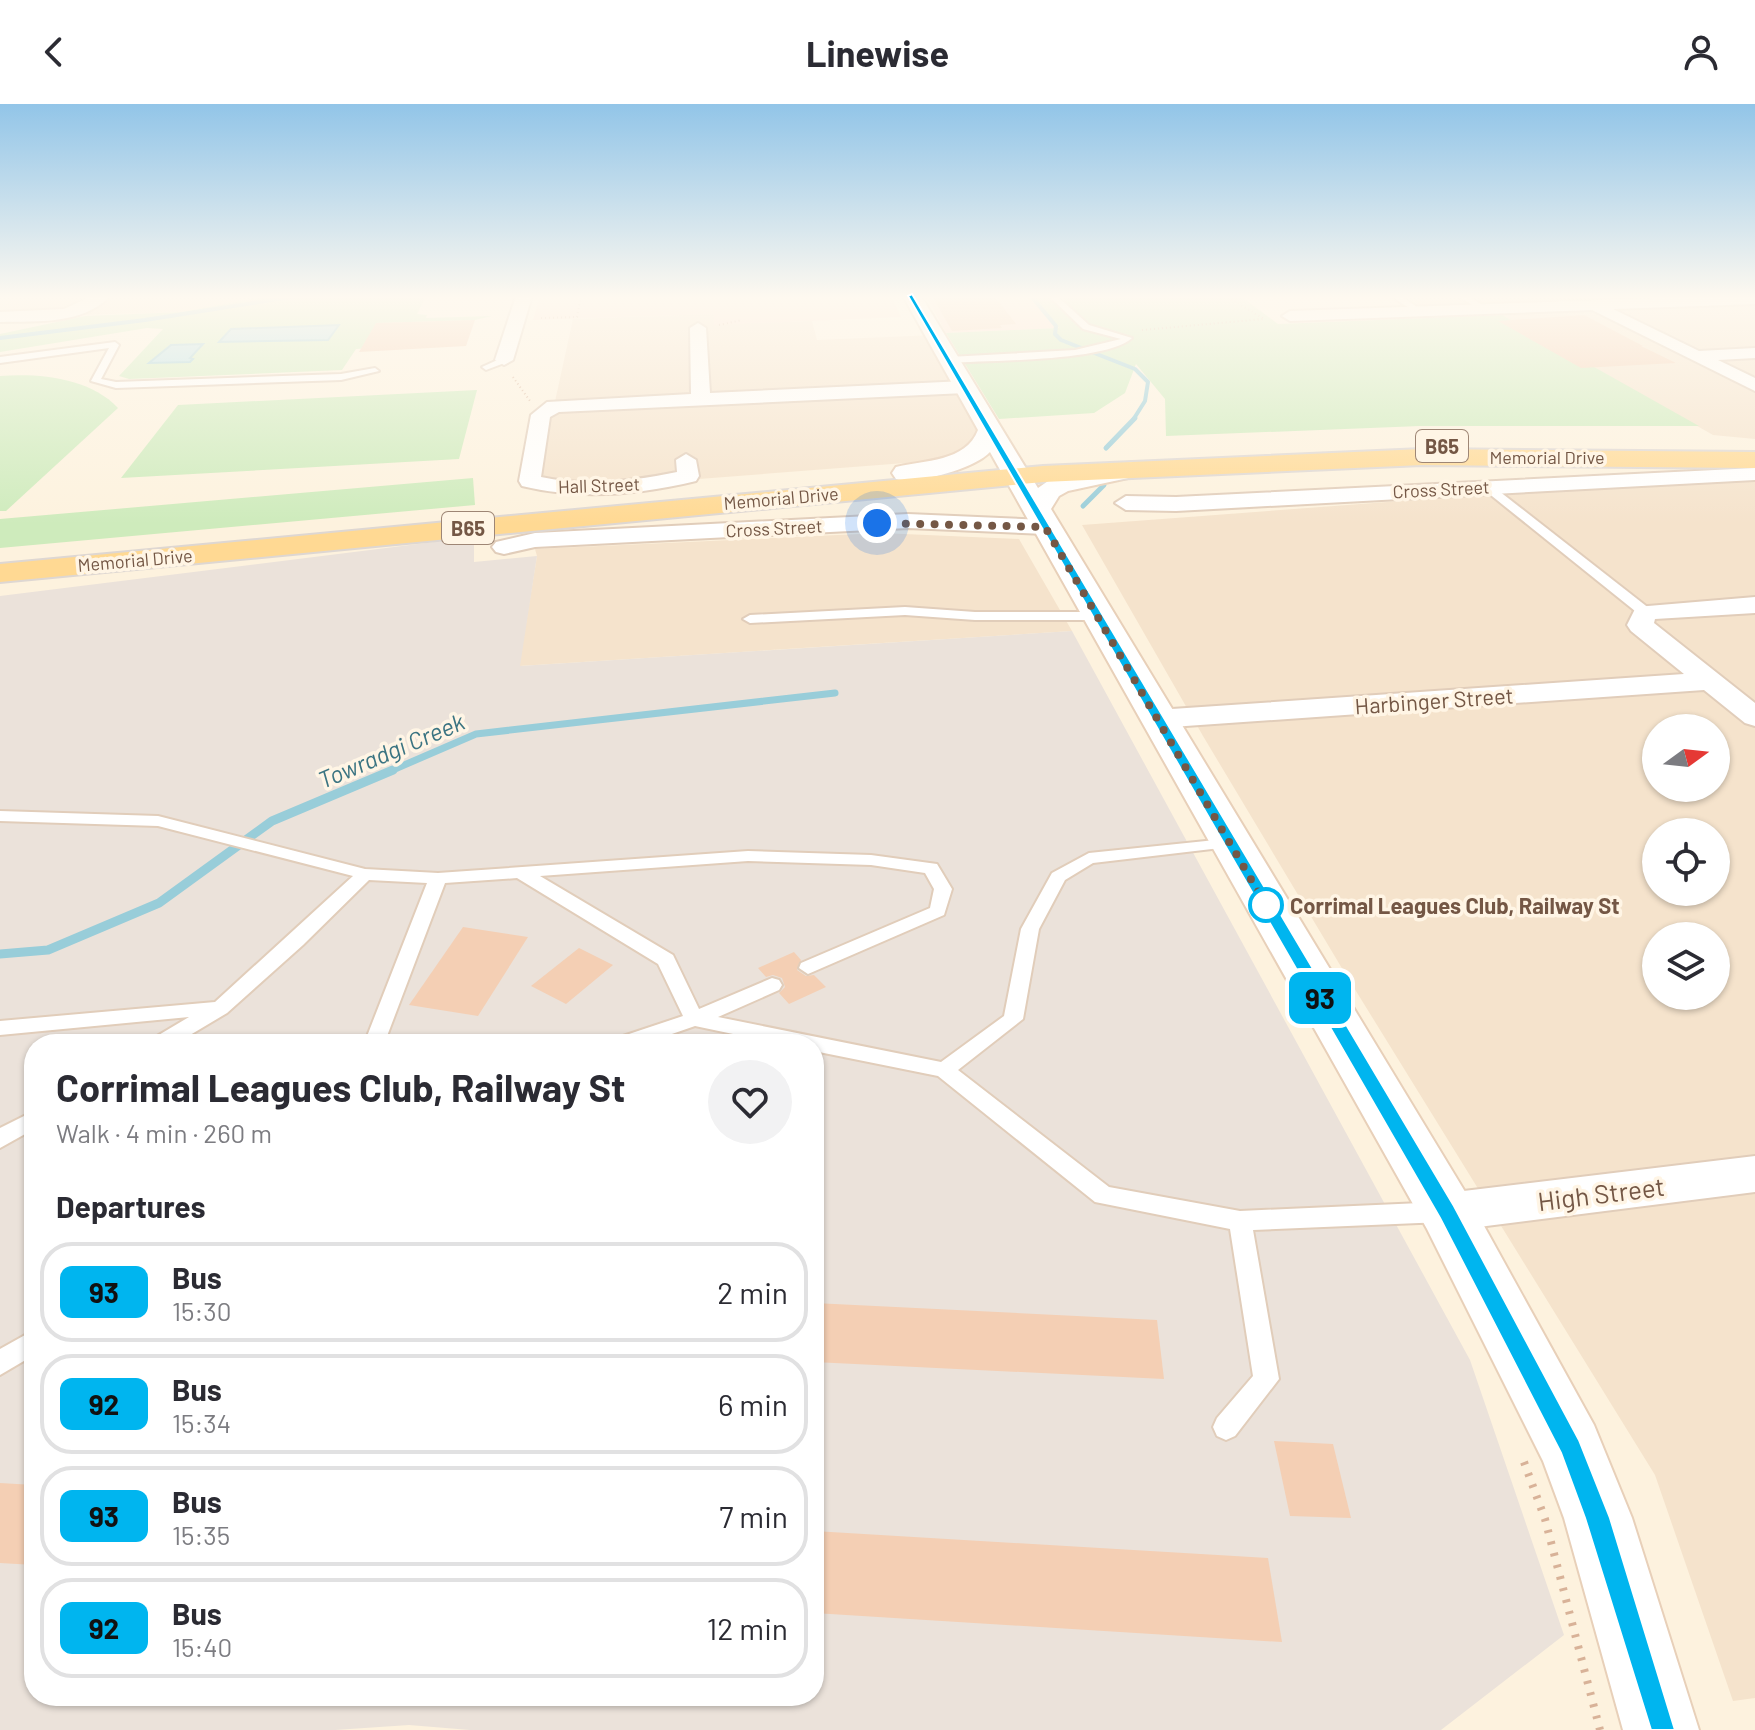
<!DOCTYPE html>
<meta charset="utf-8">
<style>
:root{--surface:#fff;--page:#f2f2f3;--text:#2b2b33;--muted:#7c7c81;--line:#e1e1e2}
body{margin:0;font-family:Barlow,sans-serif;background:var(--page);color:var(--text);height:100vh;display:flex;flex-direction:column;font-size:30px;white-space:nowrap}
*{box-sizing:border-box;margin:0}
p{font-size:26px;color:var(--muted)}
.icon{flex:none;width:44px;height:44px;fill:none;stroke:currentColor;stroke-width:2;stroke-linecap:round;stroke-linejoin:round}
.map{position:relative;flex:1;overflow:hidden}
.details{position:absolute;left:24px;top:930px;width:800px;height:672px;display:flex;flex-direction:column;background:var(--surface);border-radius:32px;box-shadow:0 2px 6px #0004}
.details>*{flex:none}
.badge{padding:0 16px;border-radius:12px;font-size:28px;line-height:52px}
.needle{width:52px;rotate:75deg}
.buttons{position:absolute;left:1642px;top:610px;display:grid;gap:16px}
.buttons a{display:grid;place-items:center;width:88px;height:88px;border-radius:50%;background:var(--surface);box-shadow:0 2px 6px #0004;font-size:40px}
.you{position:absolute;width:40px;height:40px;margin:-20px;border:6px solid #fff;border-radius:50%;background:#1a73e8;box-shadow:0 0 0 12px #1a73e833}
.map>.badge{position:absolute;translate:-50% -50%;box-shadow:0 0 0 4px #fff}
h2{padding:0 32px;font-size:30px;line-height:72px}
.round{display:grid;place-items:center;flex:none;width:84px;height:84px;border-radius:42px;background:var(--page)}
.overview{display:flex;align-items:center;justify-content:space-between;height:136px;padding:0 32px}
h1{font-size:38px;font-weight:700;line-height:60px}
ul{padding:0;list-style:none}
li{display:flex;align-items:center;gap:24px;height:100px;margin:0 16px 12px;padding:0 16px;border:4px solid var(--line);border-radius:32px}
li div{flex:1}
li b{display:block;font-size:30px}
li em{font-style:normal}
li .badge{min-width:88px;font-weight:700;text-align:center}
header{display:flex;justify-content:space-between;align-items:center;height:104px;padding:0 32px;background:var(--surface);font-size:36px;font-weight:700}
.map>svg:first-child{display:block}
</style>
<header><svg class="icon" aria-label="back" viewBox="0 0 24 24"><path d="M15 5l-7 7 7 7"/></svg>Linewise<svg class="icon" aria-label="person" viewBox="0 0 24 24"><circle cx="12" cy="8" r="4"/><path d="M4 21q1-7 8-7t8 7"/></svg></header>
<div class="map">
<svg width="1755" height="1626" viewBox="0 0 1755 1626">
<rect width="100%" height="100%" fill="#fdf2de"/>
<!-- residential -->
<g fill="#f5e3cc" fill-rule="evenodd">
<path d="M0,192H267L182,208L0,213Z"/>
<path d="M1405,192H1755V335L1713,331L1502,211L1440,214Z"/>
<path d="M714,210L715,220L812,217L817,236L935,231L990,327L983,344L931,357L660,378L553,384L530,377L541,311L554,302L573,215Z"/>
<path d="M1755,376V1594L1733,1597L1655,1371L1343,866L1203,632L1082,421L1480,391ZM1656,624H1716V684H1656ZM1656,728H1716V788H1656ZM1656,832H1716V892H1656Z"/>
<path d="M881,429L1019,435L1072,527L519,562L537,452L535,445Z"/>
</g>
<!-- commercial -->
<g fill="#fedfd0">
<path d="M540,192H891L901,213L714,221V210L533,216Z"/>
<path d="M926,192H1029L1060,224L946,229Z"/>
</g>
<!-- industrial -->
<path fill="#ebe2da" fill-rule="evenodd" d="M474,433V458L537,452L520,562L1072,527L1470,1256L1564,1531L1441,1626H470L409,1621L335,1626H0V492ZM34,940H814V1592H34Z"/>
<!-- green -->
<g fill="#ceebbc">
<path d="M267,192H426L417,210L427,211L426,214L492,212L475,216L376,219L372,244L356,245L342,266L129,275L119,272L163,225L147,224L0,248V230L85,212L182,208Z"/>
<path d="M1029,192H1240L1278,220L1502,211L1699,322H1420L1166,332L1165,295L1136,260L1125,289L1094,309L999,315L946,229L1059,224Z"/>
<path d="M0,272C40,269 90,274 118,304L6,407H0Z"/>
<path d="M477,286L459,355L121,374L178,301Z"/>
<path d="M473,374L475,401L0,444V415Z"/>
</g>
<!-- water -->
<g fill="#b2dee7" stroke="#98cdd9" stroke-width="2">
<path d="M339,221L328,236L219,238L231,225Z"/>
<path d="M203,240L190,254L193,255L190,258L149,259L171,241Z"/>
</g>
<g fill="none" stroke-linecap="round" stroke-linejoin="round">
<!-- stream-far3 -->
<g stroke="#98cdd9" stroke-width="4">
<path d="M1031,192L1056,222L1055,230L1061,236L1135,265L1148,278L1145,297L1133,316"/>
<path d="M0,234L145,216L297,192"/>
</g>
<!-- stream-far2 -->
<g stroke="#98cdd9" stroke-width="5">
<path d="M1106,344L1135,314"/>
<path d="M1083,402L1104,381"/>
</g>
<!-- stream-far1 -->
<path stroke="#98cdd9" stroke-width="7" d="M388,668L476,630L835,589"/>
<!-- stream -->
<path stroke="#98cdd9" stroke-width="9" d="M0,850L48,846L159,799L272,717L393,666"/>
</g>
<!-- building -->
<g fill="#f4cfb4">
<path d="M932,192L995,193L1016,220L1000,221L1002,224L952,227Z"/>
<path d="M1584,211L1643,242H1641L1676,259L1581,264L1498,217Z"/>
<path d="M475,216L466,242L359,248L376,219Z"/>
<path d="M463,823L528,833L478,912L409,901Z"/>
<path d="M579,844L613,861L566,900L531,882Z"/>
<path d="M794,848L801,856L797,866L806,872L814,871L826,883L789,900L779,889L785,883L782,874L773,871L766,873L758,864Z"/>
<path d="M814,1199L1157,1216L1164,1275L814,1258Z"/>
<path d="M1274,1337L1333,1340L1351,1414L1290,1412Z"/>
<path d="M0,1379L34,1381V1461L0,1459Z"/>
<path d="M814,1427L1268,1454L1282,1538L814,1509Z"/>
</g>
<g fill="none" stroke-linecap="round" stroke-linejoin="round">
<!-- service casing -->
<g stroke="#e1cdba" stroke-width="4">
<g id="service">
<path d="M1049,192H1057L1089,221L1132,234C1106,258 988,256 949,259L945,256L949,253L1075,246L1121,235L1083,225Z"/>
<path d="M1391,192H1400L1425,208L1418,210Z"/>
<path d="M1458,192H1467L1491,206L1484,208Z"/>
<path d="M115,238L119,241L101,275L116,278L341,270L375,264L379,267L341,276L116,284L91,277L109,244L0,259V253Z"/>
<path d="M504,253L507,258L486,266L482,263Z"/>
<path d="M1482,380H1490L1650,505V511H1640L1482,384Z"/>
<path d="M905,503L975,508H1097L1104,512L1097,516H975L905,511L750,519L743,515L750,511Z"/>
<path d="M0,707L158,712L365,765L438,769L748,747L871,751L937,760L952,785L944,811L808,870L799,864L801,859L930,804L934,785L925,769L871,761L748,757L540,772L673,851L699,905L772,874L779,876L782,881L779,886L718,913L941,958L1004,912L1021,825L1052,769L1089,749L1235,734L1237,738L1229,743L1093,759L1065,776L1039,825L1023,915L958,966L1109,1083L1240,1107L1443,1098L1451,1101L1454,1108L1451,1115L1443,1118L1253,1126L1279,1275L1235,1332L1226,1336L1217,1332L1213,1323L1217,1314L1253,1272L1230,1125L1095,1098L938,972L814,947V940H781L695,922L643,940H611L614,935L683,912L658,860L517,774L445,779L384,940H364L427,779L369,776L303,841L227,909L175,940H149L152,935L189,913L0,931V917L215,898L353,772L158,722L0,717Z"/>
<path d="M34,1007V1025L0,1044V1024Z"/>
<path d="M34,1226V1251L0,1271V1245Z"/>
</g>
</g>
<!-- minor casing -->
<g stroke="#e1cdba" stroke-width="4">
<g id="minor">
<path d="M92,192H110C83,221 36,217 0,218V208L64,205Z"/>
<path d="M516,192H532L513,256L504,261L495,256Z"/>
<path d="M1713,192H1755V200L1613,205L1699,247L1755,244V254L1718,256L1755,274V287L1592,206L1290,217L1282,212L1290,207Z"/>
<path d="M698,219L706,224L710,289L965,277L974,283L965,289L559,308L550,313L541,373C585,383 634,377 677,368L676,356L686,350L696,356L699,372L696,377C638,391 580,396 522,382L519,377L531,311L547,298L691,290L690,224Z"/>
<path d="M1755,364V376L1176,407L1126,406L1115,399L1126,392L1176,393Z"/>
<path d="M908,410L1045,416L1053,418L1057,423L1053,428L1045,430L908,424L535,443L504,450L496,448L492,443L496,438L535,429Z"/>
<path d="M1755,493V509L1655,515L1654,519L1755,599V622L1745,619L1704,586L1157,624L1147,621L1142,615L1147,609L1157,606L1684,570L1631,527L1627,521L1636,503Z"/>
<path d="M1755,1052V1088L1447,1127L1431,1122L1424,1108L1431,1094L1447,1089Z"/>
</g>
</g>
<!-- secondary casing -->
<g stroke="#e8d0b9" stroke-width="4">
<path id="secondary" d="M903,192H921L1038,384L1051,375L1133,358L1142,361L1146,366L1142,371L1068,387L1059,392L1051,405L1467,1091L1594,1321L1632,1414L1699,1626H1623L1564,1414L1543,1357L1427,1125L990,348C974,365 919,380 896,375L892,369L896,363C924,356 966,358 978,326Z"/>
</g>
<!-- primary casing -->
<g stroke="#ded7d2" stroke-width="4">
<path id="primary" d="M1422,345L1755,348V364L1422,361L1043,378L0,478V460L1043,362Z"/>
</g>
<!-- path-far1 -->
<g stroke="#d8b298" stroke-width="2" stroke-dasharray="1 3" stroke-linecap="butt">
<path d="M541,214L577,213L581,192"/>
<path d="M719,221L742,216"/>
<path d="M1142,226L1264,215L1226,192"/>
<path d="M513,273L530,297"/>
</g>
<!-- path -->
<path stroke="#d8b298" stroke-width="8" stroke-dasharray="3 9" stroke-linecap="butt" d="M1524,1358L1545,1415L1600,1626"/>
<!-- service -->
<use href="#service" fill="#fff" fill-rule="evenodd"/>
<!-- minor -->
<use href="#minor" fill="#fff" fill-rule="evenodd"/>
<!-- secondary -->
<use href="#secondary" fill="#fff" fill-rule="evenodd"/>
<!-- primary -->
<use href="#primary" fill="#ffd993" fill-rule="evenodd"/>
</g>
<!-- sky -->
<linearGradient id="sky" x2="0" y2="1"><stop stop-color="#92c5e8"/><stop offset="0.46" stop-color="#fef9f0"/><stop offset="1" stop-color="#fef9f0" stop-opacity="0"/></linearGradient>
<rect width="1755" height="420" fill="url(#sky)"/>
<!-- line -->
<path fill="#00b5ef" stroke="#fff" stroke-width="2" d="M912,190L1454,1102L1579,1336L1610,1414L1675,1626H1651L1585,1414L1561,1349L1440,1114L908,192Z"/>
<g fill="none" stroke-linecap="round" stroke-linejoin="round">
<!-- walk -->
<path stroke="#745745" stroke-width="8" stroke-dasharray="0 14.4" d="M877,419L1045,423L1266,801"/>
</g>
<!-- markers -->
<circle fill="#fff" stroke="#00b5ef" stroke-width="4" cx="1266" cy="801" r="16"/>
<g text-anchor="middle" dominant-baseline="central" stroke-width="7" stroke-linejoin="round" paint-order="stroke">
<!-- far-street labels -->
<g font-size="18" fill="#745745" stroke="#fff5e5">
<text x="1547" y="353">Memorial Drive</text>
<text transform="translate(599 381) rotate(-2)">Hall Street</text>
<text transform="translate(1441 385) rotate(-3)">Cross Street</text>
<text transform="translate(781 394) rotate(-5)">Memorial Drive</text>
<text transform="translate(774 424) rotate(-3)">Cross Street</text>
<text transform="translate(135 456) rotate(-5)">Memorial Drive</text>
</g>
<!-- shield labels -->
<g fill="#fff5e5" stroke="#9e8675" stroke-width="2">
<rect x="1416" y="326" width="52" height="32" rx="6"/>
<rect x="442" y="408" width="52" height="32" rx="6"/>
</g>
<g font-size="20" font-weight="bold" fill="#745745">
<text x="1442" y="342">B65</text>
<text x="468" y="424">B65</text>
</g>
<!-- street labels -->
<g font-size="22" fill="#745745" stroke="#fff5e5">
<text transform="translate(1434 596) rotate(-4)">Harbinger Street</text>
</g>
<!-- stop labels -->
<g font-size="22" font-weight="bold" fill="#745745" stroke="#fff5e5" text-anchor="start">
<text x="1290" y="801">Corrimal Leagues Club, Railway St</text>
</g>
<!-- water labels -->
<g font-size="24" font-style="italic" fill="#3b7482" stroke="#fff5e5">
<text transform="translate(391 646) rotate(-23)">Towradgi Creek</text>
</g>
<!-- near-street labels -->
<g font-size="26" fill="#745745" stroke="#fff5e5">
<text transform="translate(1601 1089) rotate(-7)">High Street</text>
</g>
</g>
</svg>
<div class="buttons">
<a><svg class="needle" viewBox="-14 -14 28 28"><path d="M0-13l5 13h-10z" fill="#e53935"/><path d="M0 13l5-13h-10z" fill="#7c7c81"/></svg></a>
<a><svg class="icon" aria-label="locate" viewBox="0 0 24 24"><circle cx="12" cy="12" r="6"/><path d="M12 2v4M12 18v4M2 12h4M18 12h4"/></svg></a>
<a><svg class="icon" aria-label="layers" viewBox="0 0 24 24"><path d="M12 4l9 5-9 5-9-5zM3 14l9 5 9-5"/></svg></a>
</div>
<div class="you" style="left:877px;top:419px"></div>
<b class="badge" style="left:1320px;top:894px;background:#00b5ef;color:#111">93</b>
<section class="details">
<div class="overview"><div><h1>Corrimal Leagues Club, Railway St</h1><p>Walk · 4 min · 260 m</p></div><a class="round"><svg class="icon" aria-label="heart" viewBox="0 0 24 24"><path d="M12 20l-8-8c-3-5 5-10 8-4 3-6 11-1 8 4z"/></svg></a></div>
<h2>Departures</h2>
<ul>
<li><span class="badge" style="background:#00b5ef;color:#111">93</span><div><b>Bus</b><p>15:30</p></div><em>2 min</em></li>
<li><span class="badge" style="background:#00b5ef;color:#111">92</span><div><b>Bus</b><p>15:34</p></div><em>6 min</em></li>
<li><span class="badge" style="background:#00b5ef;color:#111">93</span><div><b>Bus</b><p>15:35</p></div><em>7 min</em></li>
<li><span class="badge" style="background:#00b5ef;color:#111">92</span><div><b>Bus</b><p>15:40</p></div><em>12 min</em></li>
</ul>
</section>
</div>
